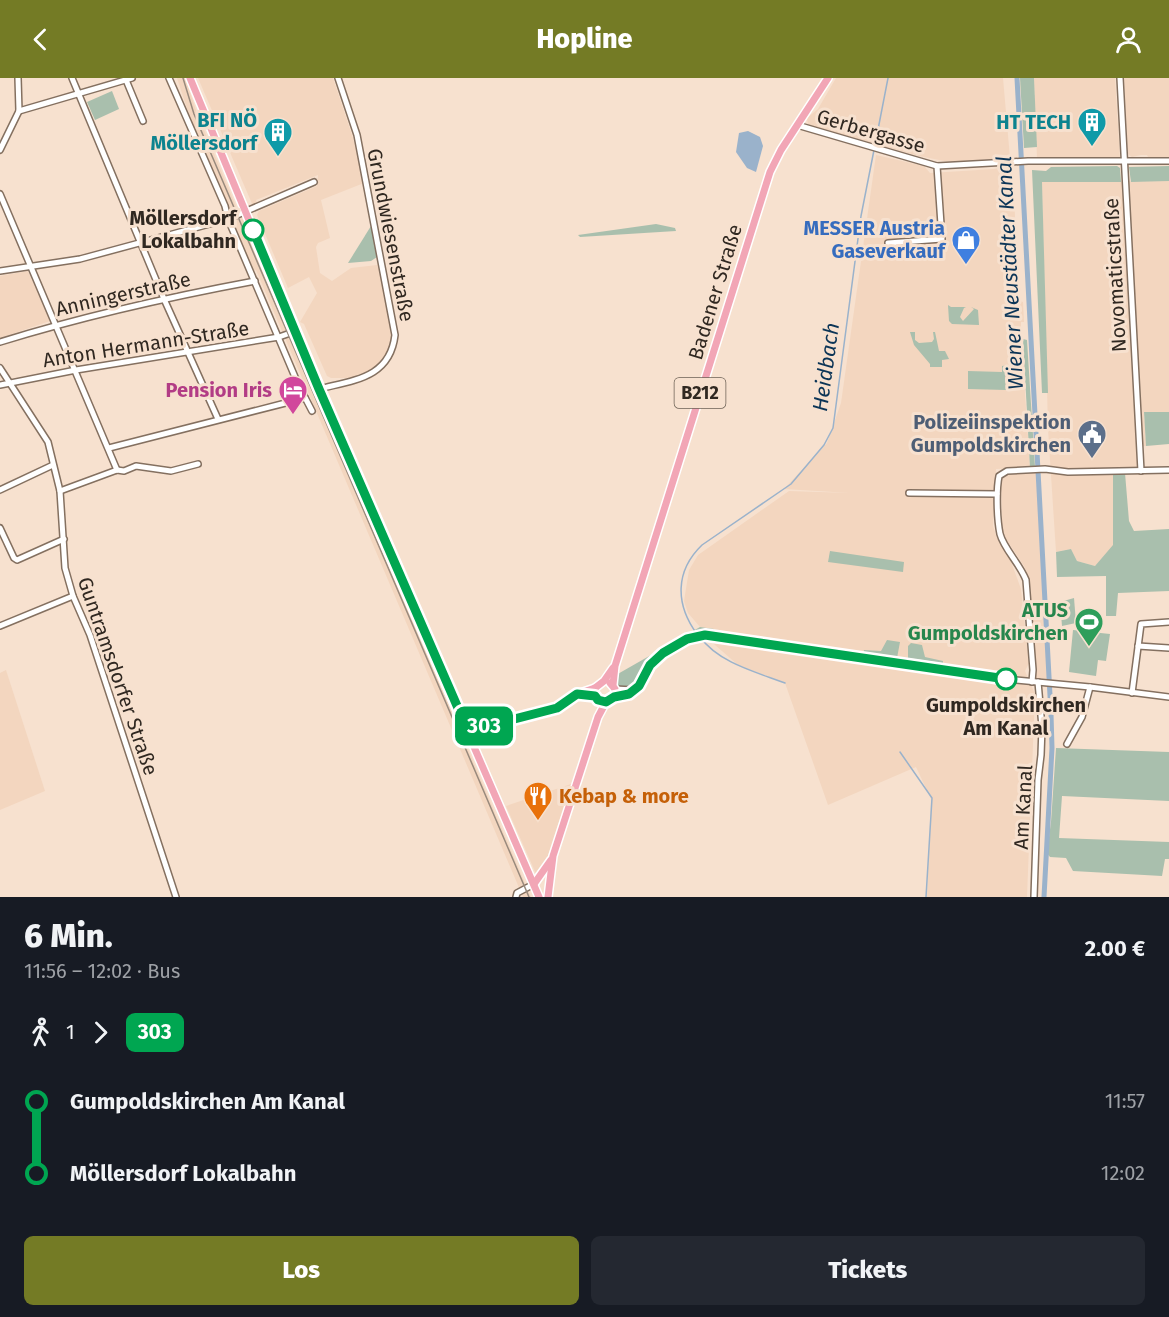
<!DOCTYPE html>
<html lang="de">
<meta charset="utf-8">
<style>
:root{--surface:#171b24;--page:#242831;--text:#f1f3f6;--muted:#9ea1a6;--accent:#747b25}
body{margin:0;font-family:"Fira Sans",sans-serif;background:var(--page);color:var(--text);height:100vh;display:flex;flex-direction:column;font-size:22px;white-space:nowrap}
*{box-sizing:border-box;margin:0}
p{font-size:20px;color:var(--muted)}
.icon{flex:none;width:33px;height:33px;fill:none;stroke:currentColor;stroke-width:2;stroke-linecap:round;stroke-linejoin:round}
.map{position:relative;height:819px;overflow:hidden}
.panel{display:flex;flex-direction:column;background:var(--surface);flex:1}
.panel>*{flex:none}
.badge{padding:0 12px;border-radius:9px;font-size:21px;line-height:39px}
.map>.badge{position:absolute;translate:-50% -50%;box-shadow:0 0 0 3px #fff}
.legs{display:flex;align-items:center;gap:9px;height:66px;padding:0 24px;font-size:20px}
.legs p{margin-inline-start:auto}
.summary{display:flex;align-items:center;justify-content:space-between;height:102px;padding:0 24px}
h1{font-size:33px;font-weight:800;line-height:45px}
.primary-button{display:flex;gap:12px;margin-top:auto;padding:12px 24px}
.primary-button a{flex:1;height:69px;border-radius:9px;background:var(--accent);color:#fff;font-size:24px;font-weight:800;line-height:69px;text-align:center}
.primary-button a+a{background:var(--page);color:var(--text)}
ul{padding:0 24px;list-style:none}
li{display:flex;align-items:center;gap:21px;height:72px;font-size:22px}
li i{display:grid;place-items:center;width:9px;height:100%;margin:0 8px;background:currentColor}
li i::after{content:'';width:15px;height:15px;margin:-8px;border:4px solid;border-radius:50%;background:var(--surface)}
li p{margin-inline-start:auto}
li:first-child i{background:linear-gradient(#0000 50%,currentColor 0)}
li:last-child i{background:linear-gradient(currentColor 50%,#0000 0)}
header{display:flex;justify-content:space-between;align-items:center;height:78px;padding:0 24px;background:var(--accent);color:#fff;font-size:27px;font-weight:800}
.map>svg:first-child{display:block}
</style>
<header><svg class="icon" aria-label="back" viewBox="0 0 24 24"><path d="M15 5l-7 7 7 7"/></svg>Hopline<svg class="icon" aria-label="person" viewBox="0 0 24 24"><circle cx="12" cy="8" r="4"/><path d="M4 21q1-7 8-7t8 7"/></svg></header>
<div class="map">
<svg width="1169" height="819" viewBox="0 0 1169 819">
<rect width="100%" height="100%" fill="#f7e1cf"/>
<!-- built -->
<g fill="#f3d6bf">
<path d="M177,0H185L197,35L241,140L244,142L264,188L263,189L288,250L531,819H523L256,192L254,193L233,145L189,37Z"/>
<path d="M198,0H333L353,60L364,105L321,122L330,160L318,165L316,169L320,195L332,203L351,190L377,187L379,189L392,256L391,268L386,279L372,292L354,300H331L327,298L304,246L300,244L317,215L309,199L288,210L257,137L259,133L317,108L318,97L256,122L257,126L253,128Z"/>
<path d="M836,0H1003L1010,80L949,84L919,78L808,47L807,40L818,31Z"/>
<path d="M1034,0H1115L1120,80H1037Z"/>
<path d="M1124,0H1169V79H1148L1147,77H1141L1132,79L1128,76Z"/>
<path d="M876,77L924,88L930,95L994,91L1012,87L1020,223L1023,224L1024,244H1021V259L1024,284V300L1030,390L996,391L993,448L997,460L1010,481L1021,511L1029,585L1025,593L1035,616L1027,819H927L931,721L916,689L828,727L785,605L738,587L707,560L713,551L700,549L688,535L684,523L689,492L698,477L789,413L850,415L784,411L827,365L841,325Z"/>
<path d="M1169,103V334H1144L1146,368L1137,369L1138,395L1113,397V468L1095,488L1077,483L1071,471L1056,474L1048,351L1042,104Z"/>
<path d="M28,193L50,243L0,260V198Z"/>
<path d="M1001,395H1036L1049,601L1035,600L1029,500L1024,488L1002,455Z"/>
<path d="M6,592L45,713L0,732V595Z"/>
<path d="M571,706L565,734L548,778L539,797L537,798L506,728Z"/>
</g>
<!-- green -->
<g fill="#a9bfad">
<path d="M1020,0H1034L1037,69L1024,70Z"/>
<path d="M112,13L119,31L95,42L87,24Z"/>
<path d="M1117,88L1120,90L1121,104H1042L1048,315H1042L1032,92L1046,93L1051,89Z"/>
<path d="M1169,88V103L1131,104L1129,89Z"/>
<path d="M656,146L675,150L676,153L580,159L578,157Z"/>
<path d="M371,148L377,179L371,183L348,185Z"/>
<path d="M948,227L951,229H966L964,230L960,239L963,243L974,231L971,229L978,232L979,247L952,246L949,243Z"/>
<path d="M910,254H915V262L919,265L932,264L934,261L933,254H935L939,273H945L949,281L942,282V289H930V286L914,267Z"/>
<path d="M1023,261L1027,262L1035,389L1030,390Z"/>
<path d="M1009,287L1011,289L1005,299L1006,312L968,311V293L1002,294V288Z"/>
<path d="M1144,334H1169V366L1146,368Z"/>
<path d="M942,338H945V345L993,346V350L942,349Z"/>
<path d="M1125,395L1129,443L1134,453L1169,451V513L1118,515L1116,538H1106V498L1057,499L1056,474L1071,471L1077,483L1095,488L1113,467V396Z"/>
<path d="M830,473L904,484L903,494L828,484Z"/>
<path d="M1074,520L1076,545L1062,548L1060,524Z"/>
<path d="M700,549L714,551L713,554C691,555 664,566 650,584C643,593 641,603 629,609H619L616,604V597Z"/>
<path d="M1073,552L1110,556L1106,583L1098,582L1096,598L1069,594Z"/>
<path d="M887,562L900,564L897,580L863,577L864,572L881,573Z"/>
<path d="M911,565L922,567L925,579L943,583V585L908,580V568Z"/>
<path d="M1056,670L1169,674V723L1062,718L1059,760L1169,764V781H1165L1162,798L1073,793L1066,780L1050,779L1047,775L1051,744Z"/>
</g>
<!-- water -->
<path fill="#9ab2cb" d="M748,53L760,59L763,68L756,94L747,90L736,74L739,55Z"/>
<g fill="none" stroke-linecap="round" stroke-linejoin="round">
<!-- stream -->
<g stroke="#9ab2cb" stroke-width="1.5">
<path d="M875,67L888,0"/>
<path d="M697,556C675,526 675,493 702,467L791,406L824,367L833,350L861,138L874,72"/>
<path d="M700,559C719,585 756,594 785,605"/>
<path d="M900,674L932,720L926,819"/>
</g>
<!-- canal -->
<path stroke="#9ab2cb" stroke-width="5" d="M1017,0L1051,636L1052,670L1044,819"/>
<!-- minor casing -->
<g stroke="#847060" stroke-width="8">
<g id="minor">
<path d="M72,0L164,221L218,341"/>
<path d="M169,0L225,128L228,141L298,306L312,333"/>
<path d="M1120,0L1141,393"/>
<path d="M126,2L143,43"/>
<path d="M19,33L132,0"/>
<path d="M797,47L937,88L1028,83H1169"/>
<path d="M0,72L19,33L18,0"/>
<path d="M0,116L117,392"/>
<path d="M888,165L942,161L937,88"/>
<path d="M0,193L80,181L228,141L314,104"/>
<path d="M0,264C84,238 169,219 255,203"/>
<path d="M0,290L48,364L60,413L65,490L73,518L90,557L176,819"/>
<path d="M0,307L76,292L279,259L296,253"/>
<path d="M319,311C354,302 390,300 395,257L357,57L338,0"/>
<path d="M109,370L305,320"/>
<path d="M0,412L53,387"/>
<path d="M60,413L117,392L124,393L136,388L171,393L198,386"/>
<path d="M909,415L997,416"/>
<path d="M0,450L14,480L17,482L64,461"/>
<path d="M0,548L73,518"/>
<path d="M1138,568L1169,570"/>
<path d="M1032,604L1033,592L1026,502C1020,486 1004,471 1000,456C997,441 996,413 999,398L1007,393L1045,391L1068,394L1169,392"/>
<path d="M615,611L633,612"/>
<path d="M1132,615L1141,546L1169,544"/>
<path d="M614,619C639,617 639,603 652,586C664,570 690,557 711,556L1005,601L1090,609L1169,619"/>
<path d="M1067,666L1082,639L1090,609"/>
<path d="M516,819L517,815L534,806"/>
<path d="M1034,819L1038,702L1041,677L1042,649L1038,604"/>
</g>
</g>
<!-- major casing -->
<g stroke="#fff" stroke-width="10">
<g id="major">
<path d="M190,0L319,311L539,819"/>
<path d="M613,607L615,588L770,94L781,72L828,0"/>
<path d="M595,610C593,620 600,625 609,623L615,615V611L610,605"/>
<path d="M468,653L557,630L577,616L595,610L604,603L613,590"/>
<path d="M534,806L551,782"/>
<path d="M548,819L553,778L598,639L606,624"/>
</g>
</g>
<!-- minor -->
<use href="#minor" stroke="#fff" stroke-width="5"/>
<!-- major -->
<use href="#major" stroke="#f2a6b6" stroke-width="7"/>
<!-- tram -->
<path stroke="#998a7d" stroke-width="1.5" d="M183,0L194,36L529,819"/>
</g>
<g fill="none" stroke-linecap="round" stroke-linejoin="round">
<!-- line-1 casing -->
<g stroke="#fff" stroke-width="14">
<path id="line-1" d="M253,152L319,311L468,653L557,630L577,616L595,618L598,622L606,624L614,619L629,616L639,608L650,587L663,575L687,561L705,557L1006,601"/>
</g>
<!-- line-1 -->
<use href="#line-1" stroke="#00a651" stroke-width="9"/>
</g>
<!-- icons -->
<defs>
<g id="building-pin" transform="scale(1.5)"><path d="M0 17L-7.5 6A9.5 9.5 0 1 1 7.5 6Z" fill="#0f9aa8" stroke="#f7e1cf"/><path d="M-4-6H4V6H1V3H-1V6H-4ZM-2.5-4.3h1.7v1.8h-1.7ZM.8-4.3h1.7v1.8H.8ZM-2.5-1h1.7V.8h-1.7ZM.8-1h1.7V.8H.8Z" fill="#fff"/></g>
<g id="shop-pin" transform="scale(1.5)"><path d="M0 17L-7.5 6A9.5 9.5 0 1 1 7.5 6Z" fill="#3f7fe0" stroke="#f7e1cf"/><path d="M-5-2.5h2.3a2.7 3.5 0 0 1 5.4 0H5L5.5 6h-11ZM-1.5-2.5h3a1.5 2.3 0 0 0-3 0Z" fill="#fff"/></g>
<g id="hotel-pin" transform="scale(1.5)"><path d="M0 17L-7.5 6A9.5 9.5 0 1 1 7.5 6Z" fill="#d1479c" stroke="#f7e1cf"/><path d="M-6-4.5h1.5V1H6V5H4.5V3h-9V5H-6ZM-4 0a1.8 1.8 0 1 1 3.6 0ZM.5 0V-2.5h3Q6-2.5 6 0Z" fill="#fff"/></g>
<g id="civic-pin" transform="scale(1.5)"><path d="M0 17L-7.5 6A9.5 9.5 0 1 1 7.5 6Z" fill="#5c6f8a" stroke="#f7e1cf"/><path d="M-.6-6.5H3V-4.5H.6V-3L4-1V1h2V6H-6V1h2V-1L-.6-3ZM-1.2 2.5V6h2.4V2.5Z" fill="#fff"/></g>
<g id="stadium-pin" transform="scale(1.5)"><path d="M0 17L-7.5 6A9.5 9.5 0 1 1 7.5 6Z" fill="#2e9e5b" stroke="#f7e1cf"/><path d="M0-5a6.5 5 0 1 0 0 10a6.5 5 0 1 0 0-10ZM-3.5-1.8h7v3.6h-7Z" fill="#fff"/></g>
<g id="restaurant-pin" transform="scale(1.5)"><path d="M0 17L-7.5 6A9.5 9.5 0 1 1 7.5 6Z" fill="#e8710a" stroke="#f7e1cf"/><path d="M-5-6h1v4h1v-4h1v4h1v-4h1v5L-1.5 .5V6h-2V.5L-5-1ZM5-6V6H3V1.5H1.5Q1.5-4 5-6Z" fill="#fff"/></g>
</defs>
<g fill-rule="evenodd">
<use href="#building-pin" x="1092" y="44"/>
<use href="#building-pin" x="278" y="54"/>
<use href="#shop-pin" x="966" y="162"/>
<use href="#hotel-pin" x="293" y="312"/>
<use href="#civic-pin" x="1092" y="356"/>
<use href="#stadium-pin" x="1089" y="544"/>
<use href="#restaurant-pin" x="538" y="718"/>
</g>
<!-- markers -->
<g fill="#fff" stroke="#00a651" stroke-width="3">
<circle cx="253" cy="152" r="10"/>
<circle cx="1006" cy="601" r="10"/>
</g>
<g text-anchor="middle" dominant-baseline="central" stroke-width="6" stroke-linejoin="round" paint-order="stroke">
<!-- shield labels -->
<rect fill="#f7e1cf" stroke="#6c6055" stroke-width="1.5" x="674.5" y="300" width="51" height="30" rx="4.5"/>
<g font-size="18" font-weight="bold" fill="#302821">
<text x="700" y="315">B212</text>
</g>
<!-- culture labels -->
<g font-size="20" font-weight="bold" fill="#0d838f" stroke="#f7e1cf" text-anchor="end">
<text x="257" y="42">BFI NÖ<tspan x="257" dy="23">Möllersdorf</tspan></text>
<text x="1071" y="44">HT TECH</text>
</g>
<!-- street labels -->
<g font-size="20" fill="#302821" stroke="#f7e1cf">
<text transform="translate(871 53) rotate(16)">Gerbergasse</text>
<text transform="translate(391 157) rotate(79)">Grundwiesenstraße</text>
<text transform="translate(1115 197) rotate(-93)">Novomaticstraße</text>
<text transform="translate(715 214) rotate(-73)">Badener Straße</text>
<text transform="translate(123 216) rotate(-13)">Anningerstraße</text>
<text transform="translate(146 266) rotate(-9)">Anton Hermann-Straße</text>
<text transform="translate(118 598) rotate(71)">Guntramsdorfer Straße</text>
<text transform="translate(1023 729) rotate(-87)">Am Kanal</text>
</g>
<!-- stop labels -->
<g font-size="20" font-weight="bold" fill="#302821" stroke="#f7e1cf" text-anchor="end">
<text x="236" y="140">Möllersdorf<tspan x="236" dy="23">Lokalbahn</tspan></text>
<text x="1006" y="627" text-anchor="middle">Gumpoldskirchen<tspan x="1006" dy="23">Am Kanal</tspan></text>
</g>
<!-- shop labels -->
<g font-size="20" font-weight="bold" fill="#366cbe" stroke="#f7e1cf" text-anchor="end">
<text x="945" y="150">MESSER Austria<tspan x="945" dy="23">Gaseverkauf</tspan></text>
</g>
<!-- hotel labels -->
<g font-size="20" font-weight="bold" fill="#b23c85" stroke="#f7e1cf" text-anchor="end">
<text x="272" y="312">Pension Iris</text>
</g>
<!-- service labels -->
<g font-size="20" font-weight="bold" fill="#4e5e75" stroke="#f7e1cf" text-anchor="end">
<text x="1071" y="344">Polizeiinspektion<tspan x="1071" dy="23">Gumpoldskirchen</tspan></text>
</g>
<!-- leisure labels -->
<g font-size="20" font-weight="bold" fill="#27864d" stroke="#f7e1cf" text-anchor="end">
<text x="1068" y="532">ATUS<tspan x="1068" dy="23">Gumpoldskirchen</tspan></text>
</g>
<!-- food labels -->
<g font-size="20" font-weight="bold" fill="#c56008" stroke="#f7e1cf" text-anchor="start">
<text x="559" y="718">Kebap &amp; more</text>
</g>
<!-- water labels -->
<g font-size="21" font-style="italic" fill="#0c3557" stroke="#f7e1cf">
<text transform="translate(1010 195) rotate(-93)">Wiener Neustädter Kanal</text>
<text transform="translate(826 289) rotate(-82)">Heidbach</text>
</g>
</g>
</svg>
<b class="badge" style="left:484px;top:648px;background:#00a651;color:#fff">303</b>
</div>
<section class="panel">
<div class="summary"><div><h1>6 Min.</h1><p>11:56 – 12:02 · Bus</p></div><b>2.00 €</b></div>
<div class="legs"><svg class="icon" aria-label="walk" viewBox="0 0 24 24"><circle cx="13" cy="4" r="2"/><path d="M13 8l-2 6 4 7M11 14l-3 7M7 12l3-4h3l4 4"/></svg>1<svg class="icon" aria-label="forward" viewBox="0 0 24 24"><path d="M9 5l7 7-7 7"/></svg><b class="badge" style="background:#00a651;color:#fff">303</b></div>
<ul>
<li><i style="color:#00a651"></i><b>Gumpoldskirchen Am Kanal</b><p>11:57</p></li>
<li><i style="color:#00a651"></i><b>Möllersdorf Lokalbahn</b><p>12:02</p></li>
</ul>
<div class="primary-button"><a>Los</a><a>Tickets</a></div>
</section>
